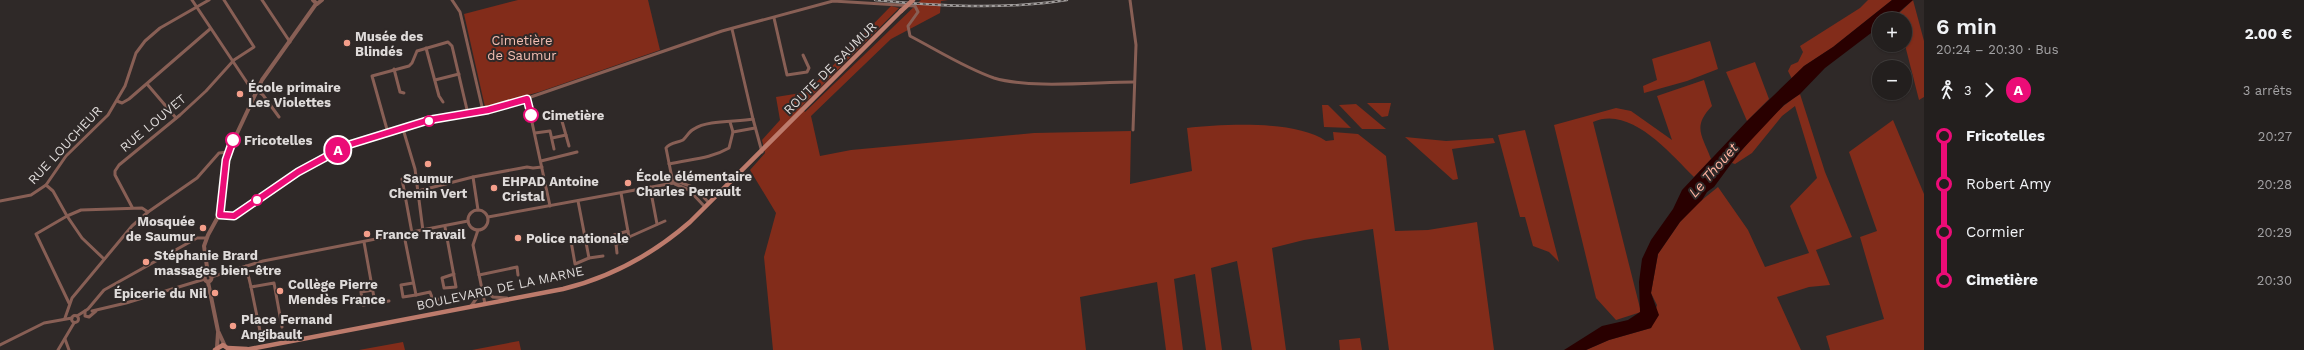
<!DOCTYPE html>
<html lang="fr">
<meta charset="utf-8">
<style>
:root{--surface:#231f1e;--page:#2f2c2b;--text:#f1f3f6;--muted:#a3a2a4;--line:#403d3c}
body{margin:0;font-family:"Work Sans",sans-serif;background:var(--page);color:var(--text);height:100vh;display:flex;flex-direction:column;font-size:15px;white-space:nowrap}
*{box-sizing:border-box;margin:0}
p{font-size:13px;color:var(--muted)}
.icon{flex:none;width:22px;height:22px;fill:none;stroke:currentColor;stroke-width:2;stroke-linecap:round;stroke-linejoin:round}
.map{position:relative;flex:1;overflow:hidden}
.details{display:flex;flex-direction:column;background:var(--surface);width:380px}
.details>*{flex:none}
.badge{padding:0 8px;border-radius:13px;font-size:14px;line-height:26px}
.fabs{position:absolute;left:1872px;top:12px;display:grid;gap:8px}
.fabs a{display:grid;place-items:center;width:40px;height:40px;border-radius:50%;background:var(--surface);box-shadow:0 1px 3px #0004,0 0 0 1px var(--line);font-size:20px}
.map>.badge{position:absolute;translate:-50% -50%;box-shadow:0 0 0 2px #fff}
.legs{display:flex;align-items:center;gap:6px;height:44px;padding:0 12px;font-size:13px}
.legs p{margin-inline-start:auto}
.summary{display:flex;align-items:center;justify-content:space-between;height:68px;padding:0 12px}
h1{font-size:22px;font-weight:600;line-height:30px}
ul{padding:0 12px;list-style:none}
li{display:flex;align-items:center;gap:14px;height:48px;font-size:15px}
li i{display:grid;place-items:center;width:6px;height:100%;margin:0 5px;background:currentColor}
li i::after{content:'';width:10px;height:10px;margin:-5px;border:3px solid;border-radius:50%;background:var(--surface)}
li p{margin-inline-start:auto}
li:first-child i{background:linear-gradient(#0000 50%,currentColor 0)}
li:last-child i{background:linear-gradient(currentColor 50%,#0000 0)}
main{display:flex;flex:1;min-height:0}
.map>svg:first-child{display:block}
</style>
<main>
<div class="map">
<svg width="1924" height="350" viewBox="0 0 1924 350">
<rect width="100%" height="100%" fill="#2f2928"/>
<!-- green -->
<g fill="#822c1a">
<path d="M518,0H648L660,50L539,92L485,107L464,14Z"/>
<path d="M921,0H948L941,1L940,13L891,39L811,116L820,156L851,150L1034,133L1131,131L1130,184L1192,171L1187,128C1224,124 1296,120 1326,141L1334,140L1333,132L1358,134L1386,156L1395,231L1428,230L1477,222L1494,350H1389L1373,229L1304,240L1272,248L1286,350H1252L1237,261L1211,268L1222,350H1206L1195,274L1174,279L1183,350H1166L1157,282L1080,297L1086,350H773L764,257L776,213L750,170L765,153L762,140L780,120L776,97L807,92L891,6L899,8L801,107L805,112Z"/>
<path d="M1868,0H1892L1833,47L1804,66L1792,79L1788,71L1791,65L1798,62L1803,52L1800,46L1860,8Z"/>
<path d="M1913,0L1924,41V97L1919,100L1905,45V19H1898L1897,15Z"/>
<path d="M1710,41L1718,69L1687,81L1644,93L1643,86L1657,80L1652,59Z"/>
<path d="M1755,62L1769,99L1747,121L1726,72Z"/>
<path d="M1704,80L1712,106C1692,127 1702,135 1711,159L1694,177C1670,153 1630,105 1593,122L1641,312L1616,320L1596,298L1554,125L1616,108L1631,111L1672,140L1657,96Z"/>
<path d="M1800,94L1825,172L1852,237L1816,250L1830,285L1809,287L1777,297L1801,350H1586L1609,340L1651,328L1657,305L1651,293L1658,254L1680,222L1697,204L1718,187L1748,230L1765,267L1809,253L1790,206L1817,178L1795,106L1782,116L1752,153L1735,164L1732,163C1752,137 1773,111 1800,94Z"/>
<path d="M1367,103H1391L1388,116L1382,117Z"/>
<path d="M1356,104L1386,129H1362L1339,105Z"/>
<path d="M1322,105H1328L1351,128L1324,127Z"/>
<path d="M1893,120L1924,194V350H1830L1826,336L1884,319L1860,237L1877,231L1849,152Z"/>
<path d="M1525,130L1559,262L1549,252L1533,246L1525,217H1520L1498,135Z"/>
<path d="M1405,137L1446,141L1493,138L1495,143L1452,149L1458,179L1453,180Z"/>
<path d="M1360,338L1362,350H1340L1339,340Z"/>
<path d="M519,341L521,350H472Z"/>
<path d="M403,342L405,350H359Z"/>
</g>
<!-- water -->
<path fill="#290000" d="M1892,0H1913L1891,19H1879V27L1825,68L1800,94L1784,105L1739,153L1714,187L1707,192L1702,200L1680,222L1658,254L1651,293L1659,315L1651,328L1609,340L1586,350H1564L1602,326L1628,320L1640,312L1639,282L1642,259L1651,240L1673,209L1682,190L1747,121L1804,66L1833,47Z"/>
<g fill="none" stroke-linecap="round" stroke-linejoin="round">
<!-- minor -->
<g stroke="#885f55" stroke-width="3">
<path d="M192,0L254,93"/>
<path d="M262,0L290,42"/>
<path d="M452,0L460,12L483,111"/>
<path d="M1130,0L1136,45L1133,130"/>
<path d="M774,18L787,75L807,72L809,68L803,55"/>
<path d="M426,48L439,96L443,102"/>
<path d="M394,69L400,92L404,93"/>
<path d="M435,80L459,74"/>
<path d="M147,84L176,118"/>
<path d="M256,90L263,95L279,117"/>
<path d="M527,99L550,206"/>
<path d="M117,101L122,103L129,99L210,29"/>
<path d="M560,114L569,146"/>
<path d="M753,119L762,152"/>
<path d="M730,122L733,132"/>
<path d="M403,129L415,169L423,231"/>
<path d="M388,133L372,76L409,66L412,63L417,51L448,42L452,46L468,114"/>
<path d="M535,133L550,131L554,149"/>
<path d="M552,138L566,135"/>
<path d="M541,161L577,152"/>
<path d="M669,164C691,159 710,159 729,148L733,132L755,128"/>
<path d="M473,177L478,210"/>
<path d="M673,183L666,148C670,142 677,143 683,140C687,137 689,131 694,129C707,120 737,122 753,119L732,29"/>
<path d="M675,184L689,190L705,207"/>
<path d="M46,185L53,191L67,216L81,210L142,208L148,212"/>
<path d="M650,187L657,224"/>
<path d="M418,191L473,177L527,167L533,168L542,167"/>
<path d="M621,193L629,237L665,221"/>
<path d="M0,201L31,195L46,185L66,156L108,115L125,86L136,53L145,41L160,28L209,0"/>
<path d="M578,201L589,258L575,264L571,241L585,238"/>
<path d="M132,207L115,175V171L119,165L180,115L206,91L234,60L254,47L224,0"/>
<circle cx="478" cy="220" r="10"/>
<path d="M219,215L234,216L299,172L348,145L429,121L488,110L525,99L722,31L833,1L915,6L918,12L908,26L910,36C937,50 965,68 994,78C1031,89 1094,82 1134,82"/>
<path d="M488,217L679,182L695,188L709,203"/>
<path d="M445,227L456,287L444,288L442,278L454,274"/>
<path d="M478,230L473,245L485,304"/>
<path d="M628,231L614,235L616,244L628,242L629,237"/>
<path d="M412,233L402,179L416,176"/>
<path d="M404,235L416,295L403,297L401,285L413,283"/>
<path d="M364,242L375,303L363,305L361,292L373,290"/>
<path d="M616,244L617,253"/>
<path d="M589,258L603,256"/>
<path d="M246,266L251,287"/>
<path d="M479,275L517,267L518,275"/>
<path d="M211,277L263,261L468,221"/>
<path d="M482,289L493,297L507,298"/>
<path d="M416,295L430,292L433,300L440,299"/>
<path d="M69,303L36,234L67,216L82,238L104,259"/>
<path d="M375,303L389,301"/>
<path d="M471,306L482,291"/>
<path d="M85,311V316L89,317L96,311"/>
<path d="M92,311L126,303L205,279"/>
<circle cx="75" cy="319" r="3.5"/>
<path d="M77,316L88,309L104,290L197,238H206"/>
<path d="M65,318L72,298L132,226L148,212L197,178L219,153L229,152"/>
<path d="M261,336L251,287L274,283L282,327"/>
<path d="M65,339L69,350"/>
<path d="M0,345L44,323L72,318"/>
<path d="M58,350L74,323"/>
</g>
<!-- tertiary -->
<g stroke="#885f55" stroke-width="4">
<path d="M313,0L317,4L322,0"/>
<path d="M208,274L204,246L208,235L219,215L224,175L232,144L262,80L316,4"/>
<circle cx="208" cy="278" r="3.5"/>
<path d="M208,282L218,331L225,346"/>
<path d="M217,347L218,333"/>
</g>
<!-- secondary -->
<g stroke="#bd7b6c" stroke-width="4.5">
<path d="M228,348L247,349"/>
<path d="M215,350L223,345L230,350"/>
<path d="M245,350L563,289C612,277 652,255 690,222L901,11"/>
</g>
<!-- rail casing -->
<g stroke="#a19d9c" stroke-width="2.5">
<path id="rail" d="M875,0C939,6 1003,10 1067,0"/>
</g>
<!-- rail -->
<use href="#rail" stroke="#2f2928" stroke-width="1" stroke-dasharray="3" stroke-linecap="butt"/>
<!-- secondary-bridge -->
<path stroke="#bd7b6c" stroke-width="4.5" d="M901,11L913,0"/>
</g>
<g fill="none" stroke-linecap="round" stroke-linejoin="round">
<!-- line-1 casing -->
<g stroke="#fff" stroke-width="9">
<path id="line-1" d="M233,140L226,160L220,215L234,216L298,172L348,145L429,120L488,110L527,99L531,115"/>
</g>
<!-- line-1 -->
<use href="#line-1" stroke="#eb0c77" stroke-width="6"/>
</g>
<!-- markers -->
<g fill="#f49e8a" stroke="#2f2928" stroke-width="1.5">
<circle cx="347" cy="43" r="4"/>
<circle cx="240" cy="94" r="4"/>
<circle cx="428" cy="164" r="4"/>
<circle cx="628" cy="183" r="4"/>
<circle cx="494" cy="188" r="4"/>
<circle cx="203" cy="228" r="4"/>
<circle cx="367" cy="234" r="4"/>
<circle cx="518" cy="238" r="4"/>
<circle cx="146" cy="262" r="4"/>
<circle cx="280" cy="291" r="4"/>
<circle cx="215" cy="293" r="4"/>
<circle cx="233" cy="326" r="4"/>
</g>
<g fill="#fff" stroke="#eb0c77" stroke-width="2">
<circle cx="531" cy="115" r="7"/>
<circle cx="429" cy="121" r="5"/>
<circle cx="233" cy="140" r="7"/>
<circle cx="257" cy="200" r="5"/>
</g>
<g text-anchor="middle" dominant-baseline="central" stroke-width="4" stroke-linejoin="round" paint-order="stroke">
<!-- poi labels -->
<g font-size="13" font-weight="bold" fill="#dedad9" stroke="#2f2928" text-anchor="start">
<text x="355" y="36">Musée des<tspan x="355" dy="15">Blindés</tspan></text>
<text x="248" y="87">École primaire<tspan x="248" dy="15">Les Violettes</tspan></text>
<text x="636" y="176">École élémentaire<tspan x="636" dy="15">Charles Perrault</tspan></text>
<text x="428" y="178" text-anchor="middle">Saumur<tspan x="428" dy="15">Chemin Vert</tspan></text>
<text x="502" y="181">EHPAD Antoine<tspan x="502" dy="15">Cristal</tspan></text>
<text x="195" y="221" text-anchor="end">Mosquée<tspan x="195" dy="15">de Saumur</tspan></text>
<text x="375" y="234">France Travail</text>
<text x="526" y="238">Police nationale</text>
<text x="154" y="255">Stéphanie Brard<tspan x="154" dy="15">massages bien-être</tspan></text>
<text x="288" y="284">Collège Pierre<tspan x="288" dy="15">Mendès France</tspan></text>
<text x="207" y="293" text-anchor="end">Épicerie du Nil</text>
<text x="241" y="319">Place Fernand<tspan x="241" dy="15">Angibault</tspan></text>
</g>
<!-- park labels -->
<g font-size="13" fill="#f1bdb1" stroke="#2f2928">
<text x="522" y="40">Cimetière<tspan x="522" dy="15">de Saumur</tspan></text>
</g>
<!-- street labels -->
<g font-size="13" fill="#dedad9" stroke="#2f2928">
<text transform="translate(830 68) rotate(-45)">ROUTE DE SAUMUR</text>
<text transform="translate(153 123) rotate(-40)">RUE LOUVET</text>
<text transform="translate(65 145) rotate(-47)">RUE LOUCHEUR</text>
<text transform="translate(500 288) rotate(-12)">BOULEVARD DE LA MARNE</text>
</g>
<!-- stop labels -->
<g font-size="13" font-weight="bold" fill="#dedad9" stroke="#2f2928" text-anchor="start">
<text x="542" y="115">Cimetière</text>
<text x="244" y="140">Fricotelles</text>
</g>
<!-- water labels -->
<g font-size="14" font-style="italic" fill="#feb19f" stroke="#2f2928">
<text transform="translate(1713 170) rotate(-49)">Le Thouet</text>
</g>
</g>
</svg>
<div class="fabs">
<a>+</a>
<a>−</a>
</div>
<b class="badge" style="left:338px;top:150px;background:#eb0c77;color:#fff">A</b>
</div>
<section class="details">
<div class="summary"><div><h1>6 min</h1><p>20:24 – 20:30 · Bus</p></div><b>2.00 €</b></div>
<div class="legs"><svg class="icon" aria-label="walk" viewBox="0 0 24 24"><circle cx="13" cy="4" r="2"/><path d="M13 8l-2 6 4 7M11 14l-3 7M7 12l3-4h3l4 4"/></svg>3<svg class="icon" aria-label="forward" viewBox="0 0 24 24"><path d="M9 5l7 7-7 7"/></svg><b class="badge" style="background:#eb0c77;color:#fff">A</b><p>3 arrêts</p></div>
<ul>
<li><i style="color:#eb0c77"></i><b>Fricotelles</b><p>20:27</p></li>
<li><i style="color:#eb0c77"></i><span>Robert Amy</span><p>20:28</p></li>
<li><i style="color:#eb0c77"></i><span>Cormier</span><p>20:29</p></li>
<li><i style="color:#eb0c77"></i><b>Cimetière</b><p>20:30</p></li>
</ul>
</section>
</main>
